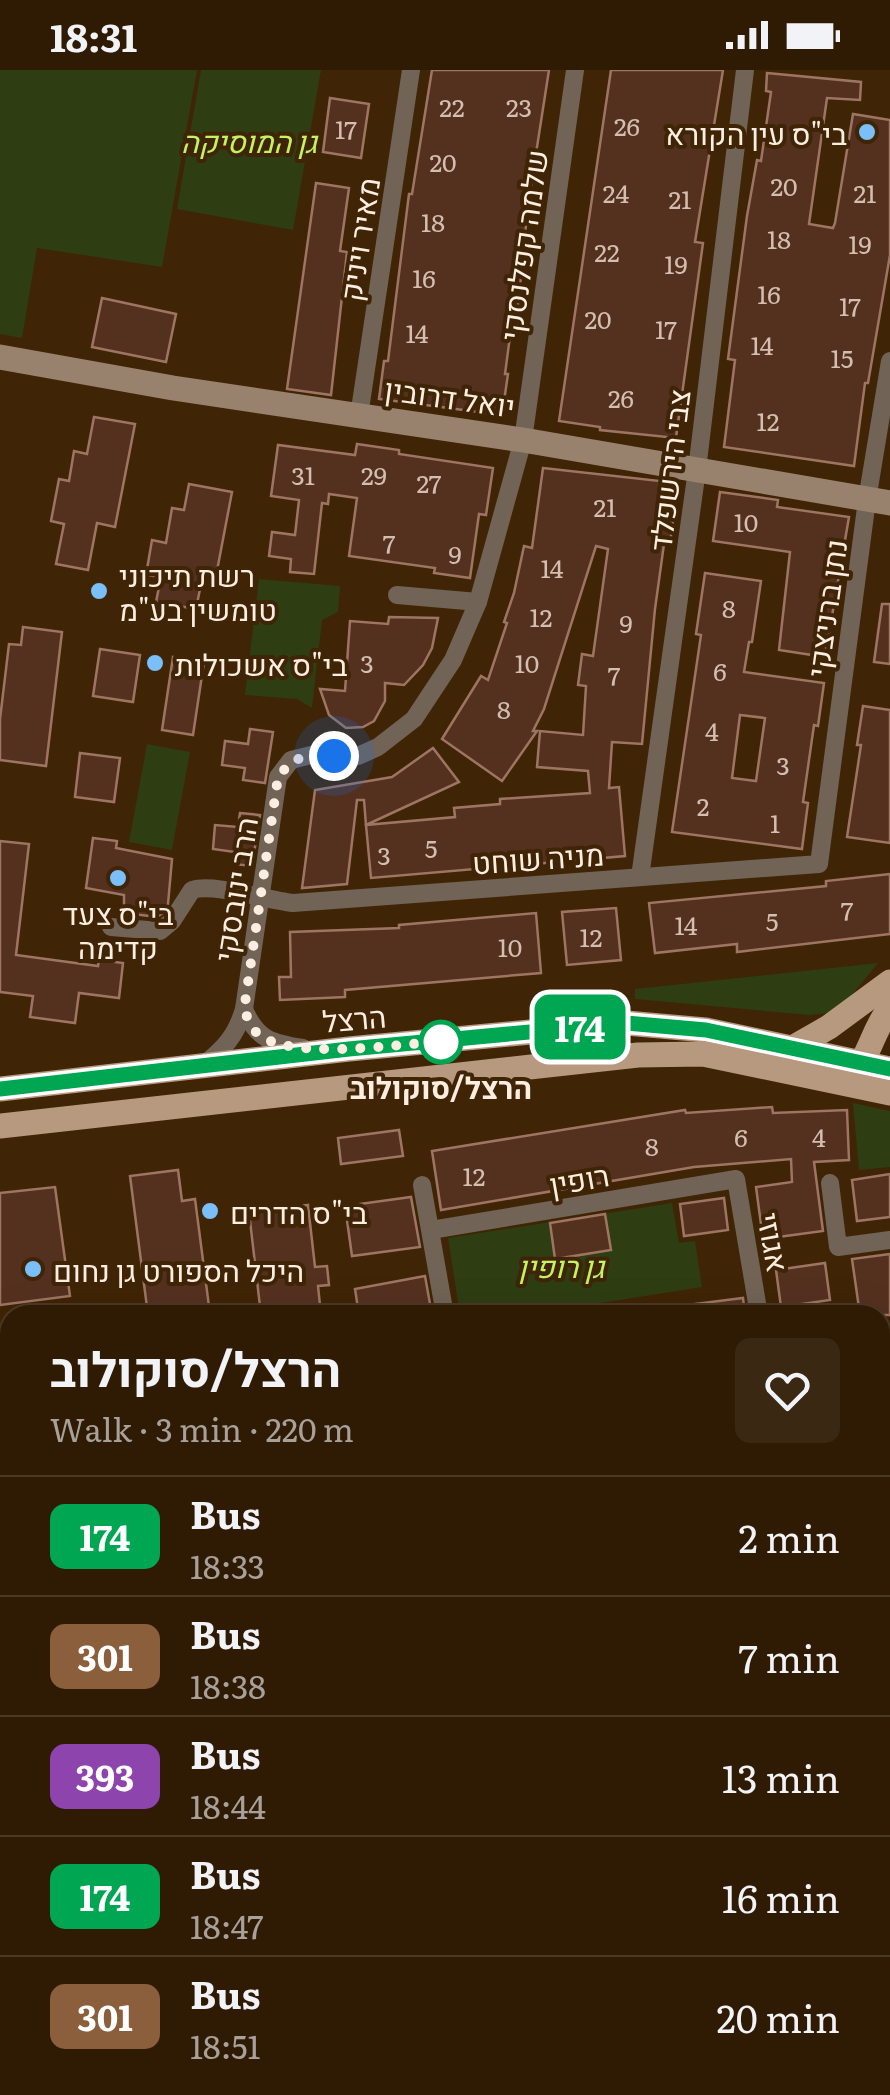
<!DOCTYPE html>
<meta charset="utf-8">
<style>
:root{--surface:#2f1b04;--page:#3b2813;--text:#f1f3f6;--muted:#a7a19a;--line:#4a3926}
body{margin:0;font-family:Literata,Heebo,serif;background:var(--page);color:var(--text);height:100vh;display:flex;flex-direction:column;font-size:38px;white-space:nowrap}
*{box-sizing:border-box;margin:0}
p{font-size:32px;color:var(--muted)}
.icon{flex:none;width:55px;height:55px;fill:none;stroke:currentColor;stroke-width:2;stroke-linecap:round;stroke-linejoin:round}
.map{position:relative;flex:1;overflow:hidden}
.side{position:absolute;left:0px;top:1235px;width:890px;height:790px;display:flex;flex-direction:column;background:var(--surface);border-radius:30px 30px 0 0;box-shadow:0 10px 40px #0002,0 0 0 2px var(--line)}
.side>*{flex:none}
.badge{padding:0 20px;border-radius:15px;font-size:35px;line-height:65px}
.you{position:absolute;width:50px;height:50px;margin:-25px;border:8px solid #fff;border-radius:50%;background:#1a73e8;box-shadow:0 0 0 15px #1a73e833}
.map>.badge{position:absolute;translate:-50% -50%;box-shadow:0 0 0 5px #fff}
.round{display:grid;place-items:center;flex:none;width:105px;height:105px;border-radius:15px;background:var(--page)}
.head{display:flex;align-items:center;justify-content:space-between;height:170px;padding:0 50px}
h1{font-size:48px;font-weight:700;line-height:75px}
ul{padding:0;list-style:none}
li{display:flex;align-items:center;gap:30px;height:120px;padding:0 50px;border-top:2px solid var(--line)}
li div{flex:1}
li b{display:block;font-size:38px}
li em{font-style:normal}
li .badge{min-width:110px;font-weight:700;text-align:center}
.status{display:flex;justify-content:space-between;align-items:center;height:70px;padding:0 50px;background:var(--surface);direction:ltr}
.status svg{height:28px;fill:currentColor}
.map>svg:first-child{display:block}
</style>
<div class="status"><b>18:31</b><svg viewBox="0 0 49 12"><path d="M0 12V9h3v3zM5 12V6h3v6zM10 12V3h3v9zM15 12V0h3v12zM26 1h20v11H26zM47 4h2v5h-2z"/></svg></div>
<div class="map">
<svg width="890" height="2025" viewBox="0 0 890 2025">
<rect width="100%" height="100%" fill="#3f2405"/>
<!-- green -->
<g fill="#2f3d13">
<path d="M0,0H197L162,197L37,178L22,268L0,264Z"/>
<path d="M201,0H321L293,160L177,139Z"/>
<path d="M259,509L340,516L338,542L322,550L312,638L297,629L245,625Z"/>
<path d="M147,674L190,682L172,780L129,772Z"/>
<path d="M878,893L838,942L809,945L635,929V919Z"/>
<path d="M853,1033L890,1041V1097L859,1100Z"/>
<path d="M672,1133L679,1173L695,1171L702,1217L525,1245H460L448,1168Z"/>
<path d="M9,1816L10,1886L0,1887V1817Z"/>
</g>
<!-- building -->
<g fill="#54301f" stroke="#9e7562" stroke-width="2.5" fill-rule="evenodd">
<path d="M432,0H549L528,135L518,237L514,236L505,304H508L502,345L379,329L384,291H388L409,124H412Z"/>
<path d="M611,0H723L695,172L703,173L676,368L600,360V357L559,351Z"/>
<path d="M767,3L861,12L860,30L827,28L809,154L833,158L835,153L853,44L890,50V185L868,313H865L854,396L724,377L735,290L728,289L747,146L757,90L761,91L771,22L766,21Z"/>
<path d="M330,28L369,34L361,88L323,82Z"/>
<path d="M316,113L349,118L340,181L347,182L331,325L287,319Z"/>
<path d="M102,228L176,244L166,292L92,277Z"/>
<path d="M94,347L135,354L115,457L97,453L88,500L56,494L64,454L51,451L59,409L69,411L74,381L87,384Z"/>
<path d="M357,374L399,380V384L493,398L486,445L479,444L470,508L434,503L435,498L349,486L357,428L329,424L328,434L322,433L314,504L290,502L291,489L269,486L272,462L295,465L299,430L271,426L278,375L355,385Z"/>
<path d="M543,398L678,413L670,474H664L655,539L642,674L612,672L609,718L619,717L625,786L371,808L366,755L455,747L454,738L500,734V729L590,723L588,701L537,697L540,661L583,665L586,616L578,615L582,584L593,586L608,479L596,476L544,639L533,661H537L502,711L442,669L481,606L488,610L507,553L504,552L514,523L524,476L532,478Z"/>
<path d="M189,414L232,422L216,506L203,504L196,539L156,532L161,507L146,505L152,470L166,473L172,438L184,440Z"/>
<path d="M720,422L778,430L777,437L849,447L825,587L779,580L790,482L713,471Z"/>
<path d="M705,503L761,511L752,572H749L744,602L824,613L818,656L814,655L803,732L808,733L802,779L672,762L701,565L696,564ZM740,645L765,648L756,711L732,708Z"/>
<path d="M882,534H890V594L874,592Z"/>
<path d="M389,547L438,548L432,578L423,595L404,615L385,613V631L374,651L363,657L346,658L329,645L320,619L345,621L350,551L388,554Z"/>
<path d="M23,557L62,562L46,696L0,690V649L9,574L21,575Z"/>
<path d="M100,579L140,585L133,632L93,626Z"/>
<path d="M173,587L204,592L193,665L162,660Z"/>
<path d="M863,636L890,640V773L847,767L861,675H857Z"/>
<path d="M250,659L273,662L265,713L243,710L245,698L222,695L225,671L248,674Z"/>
<path d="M433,678L459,712L366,755L364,730H357L347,814L302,818L315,720L392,707Z"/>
<path d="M80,683L120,688L114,732L75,727Z"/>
<path d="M240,743L260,745L252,796L233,794L235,782L213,779L215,755L238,757Z"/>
<path d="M93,768L117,771L116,778L172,789L168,834L163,843L157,847L124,843V825L86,818Z"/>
<path d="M0,771L29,774L16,885L98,896L99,890L123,893L119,928L79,923L75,953L30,947L33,926L0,922Z"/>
<path d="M890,804V864L737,882V874L655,883L649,833L826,816V811Z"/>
<path d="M616,838L621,890L567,895L562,842Z"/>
<path d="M536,843L541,903L345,920V927L280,930L279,907H291L290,862L399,858V855Z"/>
<path d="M772,1037L773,1043L847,1040L849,1090L814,1092L823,1161L763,1169L756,1117L792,1112L791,1089L694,1097L441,1140L432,1081L685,1040L686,1043Z"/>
<path d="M399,1060L403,1086L341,1094L338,1068Z"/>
<path d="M178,1100L182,1131L195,1129L210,1244L148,1245L130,1106Z"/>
<path d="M890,1104V1147L857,1151L852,1110Z"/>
<path d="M55,1117L70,1226L0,1235V1123Z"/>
<path d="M411,1127L420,1177L352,1186L345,1136Z"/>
<path d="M724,1128L728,1160L684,1166L680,1134Z"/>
<path d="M308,1135L315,1197L327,1196L329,1215L318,1216L321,1245H261L249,1142Z"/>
<path d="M605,1144L611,1180L555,1189L550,1153Z"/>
<path d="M890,1184V1245H860L852,1189Z"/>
<path d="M825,1193L830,1230L781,1237L776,1200Z"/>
<path d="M425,1206L432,1245H359L355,1219Z"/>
<path d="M743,1228L745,1245H672L671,1237Z"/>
</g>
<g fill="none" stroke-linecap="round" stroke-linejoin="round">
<!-- street -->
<g stroke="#716356" stroke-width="18">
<path d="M359,346L411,0"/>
<path d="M397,525L478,532"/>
<path d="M640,807L697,400L745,0"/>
<path d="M111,857L160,861L172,851L192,820C215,813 265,830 293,833L819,794L867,430L890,291"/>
<path d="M244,939C257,970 272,973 303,978"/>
<path d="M202,996C224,979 236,966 244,939L278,707L291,690L311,685L358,686L378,677L414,649L453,590L478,532L523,370L575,0"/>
<path d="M830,1113L838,1177L890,1170"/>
<path d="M422,1115L445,1245"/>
<path d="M431,1160L736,1109L759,1245"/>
<path d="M880,1304L890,1303"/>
<path d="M880,1482L890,1481"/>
<path d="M0,1523L10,1573"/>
<path d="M880,1680L890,1679"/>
<path d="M0,1804L10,1805"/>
<path d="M0,1896L10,1895"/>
<path d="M880,1905L890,1904"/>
<path d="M74,2015L76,2025"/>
<path d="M261,2015L263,2025"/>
<path d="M505,2015L506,2025"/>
<path d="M777,2015L779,2025"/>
</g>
<!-- secondary -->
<path stroke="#98826d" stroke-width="25" d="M0,287L173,318L523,370L890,433"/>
<!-- primary -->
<g stroke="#b6997f" stroke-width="25">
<path d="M794,977L829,957L890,912"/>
<path d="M852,1005C870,986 873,959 890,938"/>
<path d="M0,1019L349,979L626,953L706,960L890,999"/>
<path d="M0,1056L638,985L703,984L890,1023"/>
</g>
</g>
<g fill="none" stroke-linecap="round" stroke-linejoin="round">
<!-- line casing -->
<g stroke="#fff" stroke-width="22">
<path id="line" d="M0,1019L349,979L626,953L706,960L890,999"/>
</g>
<!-- line -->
<use href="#line" stroke="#00a651" stroke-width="15"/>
<!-- walk -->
<path stroke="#fdeee1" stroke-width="10" stroke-dasharray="0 18" d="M334,686C306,685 296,684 278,707L244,940C247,946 250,955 255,961C283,993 401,973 441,972"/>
</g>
<!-- markers -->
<g fill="#7abff8" stroke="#3f2405" stroke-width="4">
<circle cx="867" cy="62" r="10"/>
<circle cx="99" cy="521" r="10"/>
<circle cx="155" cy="593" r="10"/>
<circle cx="118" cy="808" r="10"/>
<circle cx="210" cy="1141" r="10"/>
<circle cx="33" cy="1199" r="10"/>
</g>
<circle fill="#fff" stroke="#00a651" stroke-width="5" cx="441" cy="972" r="20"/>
<g text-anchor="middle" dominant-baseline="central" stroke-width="8" stroke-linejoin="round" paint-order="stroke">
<!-- number labels -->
<g font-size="25" fill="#d3beb0">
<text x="452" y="36">22</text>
<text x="519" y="36">23</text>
<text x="627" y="55">26</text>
<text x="346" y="58">17</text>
<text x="443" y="91">20</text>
<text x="784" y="115">20</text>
<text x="616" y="122">24</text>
<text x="865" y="122">21</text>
<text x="680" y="128">21</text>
<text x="433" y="151">18</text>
<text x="779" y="168">18</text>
<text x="860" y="173">19</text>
<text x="607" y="181">22</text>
<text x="676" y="193">19</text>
<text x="424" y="207">16</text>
<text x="769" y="223">16</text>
<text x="850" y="235">17</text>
<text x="598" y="248">20</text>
<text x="666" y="258">17</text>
<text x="417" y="262">14</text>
<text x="762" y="274">14</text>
<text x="842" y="287">15</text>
<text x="621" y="327">26</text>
<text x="768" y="350">12</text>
<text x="303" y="404">31</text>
<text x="374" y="404">29</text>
<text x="429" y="412">27</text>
<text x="605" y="436">21</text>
<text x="746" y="451">10</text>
<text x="389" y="472">7</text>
<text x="455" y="483">9</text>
<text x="552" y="497">14</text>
<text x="729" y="537">8</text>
<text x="541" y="546">12</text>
<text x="626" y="552">9</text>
<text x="367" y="592">3</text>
<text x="527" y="592">10</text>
<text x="720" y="600">6</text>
<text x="614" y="604">7</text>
<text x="504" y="638">8</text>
<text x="712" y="660">4</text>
<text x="783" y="694">3</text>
<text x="703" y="735">2</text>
<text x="775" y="752">1</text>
<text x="431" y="777">5</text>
<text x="384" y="784">3</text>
<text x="847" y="839">7</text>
<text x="772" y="850">5</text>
<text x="686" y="854">14</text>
<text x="591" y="866">12</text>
<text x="510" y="876">10</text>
<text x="741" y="1066">6</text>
<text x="819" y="1066">4</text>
<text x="652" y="1075">8</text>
<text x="474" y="1105">12</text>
</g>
<!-- poi labels -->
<g font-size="30" fill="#fdeee1" stroke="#3f2405" text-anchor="start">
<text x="847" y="62" text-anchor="end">בי"ס עין הקורא</text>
<text x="119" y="504">רשת תיכוני<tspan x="119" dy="34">טומשין בע"מ</tspan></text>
<text x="175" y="593">בי"ס אשכולות</text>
<text x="118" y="842" text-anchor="middle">בי"ס צעד<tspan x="118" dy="34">קדימה</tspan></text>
<text x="230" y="1141">בי"ס הדרים</text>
<text x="53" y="1199">היכל הספורט גן נחום</text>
</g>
<!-- park labels -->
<g font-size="30" font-style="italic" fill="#c3f35e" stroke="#3f2405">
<text x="249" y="70">גן המוסיקה</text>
<text x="561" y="1195">גן רופין</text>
</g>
<!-- street labels -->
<g font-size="30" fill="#fdeee1" stroke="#3f2405">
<text transform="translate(358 169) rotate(-81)">מאיר ויניק</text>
<text transform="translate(522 175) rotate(-82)">שלמה קפלנסקי</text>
<text transform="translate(450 326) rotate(8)">יואל דרובין</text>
<text transform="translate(668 400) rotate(-83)">צבי הירשפלד</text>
<text transform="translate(825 538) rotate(-82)">נתן ברניצקי</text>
<text transform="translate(538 787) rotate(-4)">מניה שוחט</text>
<text transform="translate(234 819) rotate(-81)">הרב ינובסקי</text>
<text transform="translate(354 947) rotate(-5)">הרצל</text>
<text transform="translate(579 1108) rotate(-10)">רופין</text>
<text transform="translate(775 1172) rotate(80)">אגוזי</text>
</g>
<!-- stop labels -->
<g font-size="30" font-weight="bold" fill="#fdeee1" stroke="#3f2405">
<text x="441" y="1016">הרצל/סוקולוב</text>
</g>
</g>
</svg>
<div class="you" style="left:334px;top:686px"></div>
<b class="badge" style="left:580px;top:957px;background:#00a651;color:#fff">174</b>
<section class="side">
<div class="head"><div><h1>הרצל/סוקולוב</h1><p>Walk · 3 min · 220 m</p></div><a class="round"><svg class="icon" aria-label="heart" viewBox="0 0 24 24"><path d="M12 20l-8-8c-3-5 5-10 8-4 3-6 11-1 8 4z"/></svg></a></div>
<ul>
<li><span class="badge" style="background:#00a651;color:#fff">174</span><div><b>Bus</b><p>18:33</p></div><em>2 min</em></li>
<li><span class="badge" style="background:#8b5e3c;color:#fff">301</span><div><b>Bus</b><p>18:38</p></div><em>7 min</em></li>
<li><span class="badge" style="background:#8e44ad;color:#fff">393</span><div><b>Bus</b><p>18:44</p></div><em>13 min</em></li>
<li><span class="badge" style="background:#00a651;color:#fff">174</span><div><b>Bus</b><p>18:47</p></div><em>16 min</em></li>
<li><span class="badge" style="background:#8b5e3c;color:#fff">301</span><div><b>Bus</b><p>18:51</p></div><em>20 min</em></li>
</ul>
</section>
</div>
